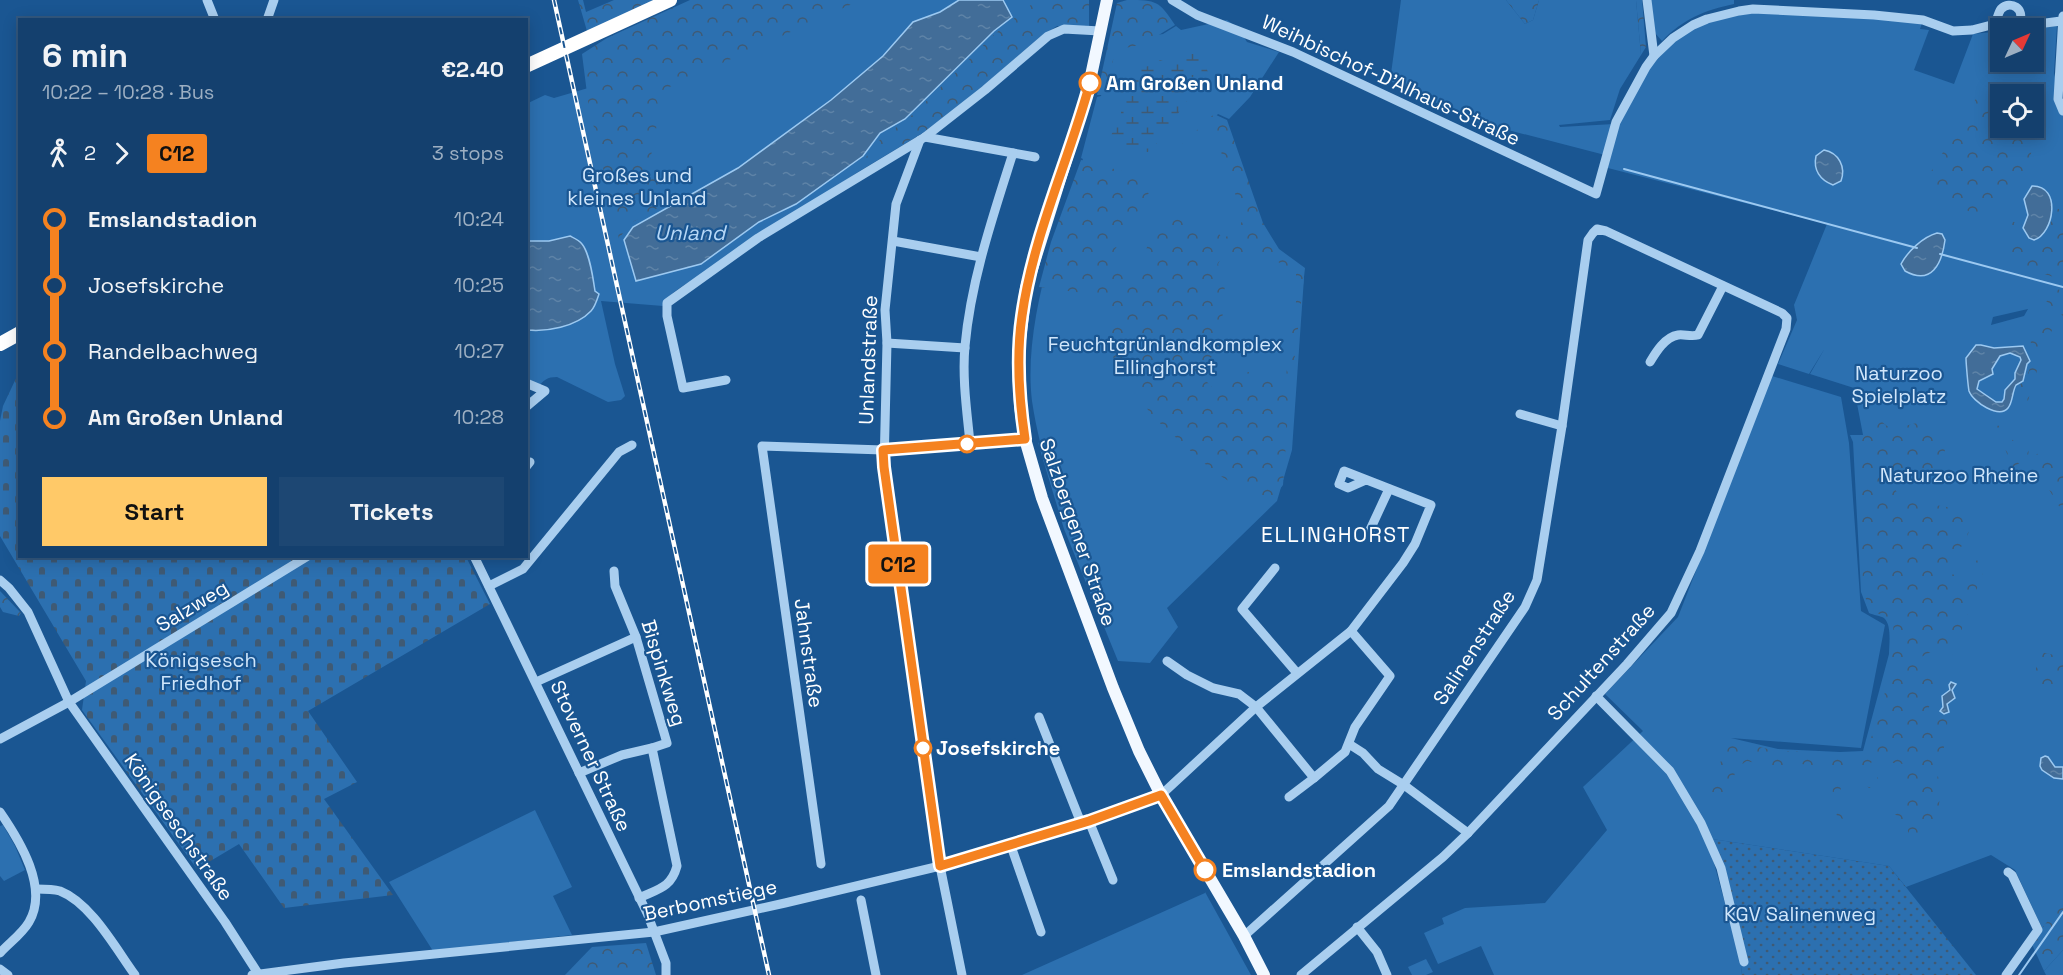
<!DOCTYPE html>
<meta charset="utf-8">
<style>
:root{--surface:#14406e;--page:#1d4773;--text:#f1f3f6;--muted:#9dafc2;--line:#335981;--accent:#ffc968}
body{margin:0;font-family:"Space Grotesk",sans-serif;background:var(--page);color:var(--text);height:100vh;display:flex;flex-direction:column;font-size:22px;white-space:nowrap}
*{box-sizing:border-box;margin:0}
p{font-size:20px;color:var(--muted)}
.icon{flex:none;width:33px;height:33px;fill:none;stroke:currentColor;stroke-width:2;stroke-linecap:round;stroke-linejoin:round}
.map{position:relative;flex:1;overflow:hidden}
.side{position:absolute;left:18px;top:18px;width:510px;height:540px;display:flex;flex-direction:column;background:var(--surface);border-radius:0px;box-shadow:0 3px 15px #0003,0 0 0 2px var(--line)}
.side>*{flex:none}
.badge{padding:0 12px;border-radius:4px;font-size:21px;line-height:39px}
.needle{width:39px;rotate:46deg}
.buttons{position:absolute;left:1990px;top:18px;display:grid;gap:12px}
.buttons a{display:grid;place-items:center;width:54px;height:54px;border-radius:0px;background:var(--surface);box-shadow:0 3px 15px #0003,0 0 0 2px var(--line);font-size:30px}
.map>.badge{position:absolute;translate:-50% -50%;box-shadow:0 0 0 3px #fff}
.legs{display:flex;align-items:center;gap:9px;height:66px;padding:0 24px;font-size:20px}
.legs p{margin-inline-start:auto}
.headline{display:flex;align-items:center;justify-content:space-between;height:102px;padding:0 24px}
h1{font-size:33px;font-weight:600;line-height:45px}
.cta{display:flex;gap:12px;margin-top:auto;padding:12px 24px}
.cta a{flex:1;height:69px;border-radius:0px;background:var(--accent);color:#111;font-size:24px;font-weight:600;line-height:69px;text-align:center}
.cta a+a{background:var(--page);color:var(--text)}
ul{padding:0 24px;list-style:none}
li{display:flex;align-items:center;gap:21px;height:66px;font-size:22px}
li i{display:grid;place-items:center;width:9px;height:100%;margin:0 8px;background:currentColor}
li i::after{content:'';width:15px;height:15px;margin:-8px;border:4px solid;border-radius:50%;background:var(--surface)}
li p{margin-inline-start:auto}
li:first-child i{background:linear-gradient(#0000 50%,currentColor 0)}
li:last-child i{background:linear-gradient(currentColor 50%,#0000 0)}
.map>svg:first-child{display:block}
</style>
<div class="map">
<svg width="2063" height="975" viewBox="0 0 2063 975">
<defs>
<pattern id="forest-crowns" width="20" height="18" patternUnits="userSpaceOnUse" patternTransform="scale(1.5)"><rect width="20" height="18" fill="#2c70b0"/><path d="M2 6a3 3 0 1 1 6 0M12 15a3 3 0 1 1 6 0" fill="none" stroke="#3f5a74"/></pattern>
<pattern id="wetland-marsh" width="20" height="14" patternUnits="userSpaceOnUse" patternTransform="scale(1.5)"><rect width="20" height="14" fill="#2c70b0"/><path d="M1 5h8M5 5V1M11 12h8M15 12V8" fill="none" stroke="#3f5a74"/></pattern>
<pattern id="cemetery-stones" width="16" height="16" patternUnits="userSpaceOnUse" patternTransform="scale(1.5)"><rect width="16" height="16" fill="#2c70b0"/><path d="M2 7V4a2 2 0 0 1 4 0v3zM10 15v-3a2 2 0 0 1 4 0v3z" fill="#3f5a74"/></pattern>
<pattern id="garden-dots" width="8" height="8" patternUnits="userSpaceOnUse" patternTransform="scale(1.5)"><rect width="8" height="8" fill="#2c70b0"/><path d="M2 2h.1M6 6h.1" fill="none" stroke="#3f5a74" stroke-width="1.8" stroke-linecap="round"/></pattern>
<pattern id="water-ripples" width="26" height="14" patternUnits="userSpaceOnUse" patternTransform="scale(1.5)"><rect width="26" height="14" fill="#426d98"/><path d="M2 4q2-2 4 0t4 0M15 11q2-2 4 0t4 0" fill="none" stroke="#5e83a7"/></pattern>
</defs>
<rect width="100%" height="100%" fill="#1a5692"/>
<!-- green -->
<g fill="#2c70b0" fill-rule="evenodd">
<path d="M779,0H1086L1085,27L1057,26L1040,37L950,115L931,128L858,172L701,275C687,284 671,290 663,306L601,301L615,364L625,396L621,400L608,402L557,377C547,377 544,380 538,387L527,382L526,104L545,95L554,98L595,86Z"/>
<path d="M1401,0H1506L1525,24L1533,20L1539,0H1636L1641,55L1620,89L1610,120L1559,125L1560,127L1614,124L1605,155L1477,122L1390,81Z"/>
<path d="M1651,0H1734V4C1705,10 1683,19 1662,41L1655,33Z"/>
<path d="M1752,10L1923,20L1920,29L1929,30L1914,70L1954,84L1973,34L2001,31V62H2034V28H2022L2057,25L2054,73L2063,108V906L2043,930L2015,870L1991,855L1906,887L1889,866L1712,839L1711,852L1742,966L1741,975H1494L1481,946L1438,964L1424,933L1444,924L1442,918L1465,908L1545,903L1607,830L1583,787L1643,731L1605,694L1678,617L1772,376L1841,397L1849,443L1861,611L1885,625L1861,748L1731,738L1778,749L1840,752L1863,751L1889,654C1889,645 1892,625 1884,618C1881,616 1873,615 1869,613L1861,592L1853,442L1850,435H1863L1854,388L1810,374L1825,348L1809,374L1778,364L1797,320L1794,305L1827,224L1604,167L1616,122L1654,56L1694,26ZM2001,94H2034V128H2001ZM2028,309L2024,316L1991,325L1993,317Z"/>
<path d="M1227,20L1238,28L1247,42L1279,52L1250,97L1229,119L1218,114L1216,116L1256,234L1304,278L1292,450L1277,501L1167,608L1178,627L1150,663L1118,661L1064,529L1038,443L1040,442C1037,429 1034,415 1032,401C1023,326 1056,229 1083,159L1081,158L1097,97L1101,96L1114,41L1163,34L1176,26L1181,30Z"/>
<path d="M535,810L572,887L553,896L572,935L433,951L389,882Z"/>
<path d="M3,825L15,846L25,870L4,881L0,876V826Z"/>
<path d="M1205,892L1251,975H1022L1205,893Z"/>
<path d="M2063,950V975H2046L2044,971Z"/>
<path d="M1426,959L1433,972L1426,975H1412L1408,967Z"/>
</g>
<!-- forest -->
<g fill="url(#forest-crowns)">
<path d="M578,0H583L586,12L614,0H662L587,31Z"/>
<path d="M690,0H861L654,94L660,108L651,156L665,204L629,224L619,239L588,101L582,54L607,38Z"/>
<path d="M1037,0H1089V26L1061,24L1045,31L938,123L868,165L863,161L883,136L906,121L996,33Z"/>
<path d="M1127,0C1157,0 1159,1 1175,25L1144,44L1116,50L1103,95H1097L1117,3Z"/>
<path d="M1506,0H1539L1533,20L1525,24Z"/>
<path d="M1636,0H1642L1646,47L1641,55Z"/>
<path d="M1977,97L2001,106V128H2007L2006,137L2026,139L2032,146L2028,178L2021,188L1987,211L1976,214L1953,205L1924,183Z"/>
<path d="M1214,114L1227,120L1263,223L1279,249L1305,268L1292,381L1286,376L1296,302V272L1260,252L1243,261L1225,256L1226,237L1244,220L1216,137L1200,138L1161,176L1146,197L1113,253L1121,267L1141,268L1149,240L1176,219L1214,229L1222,237L1223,255L1218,264L1225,283L1220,349L1197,371L1218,394L1238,374L1249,372L1290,387L1283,485L1268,505L1214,472L1152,416L1111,354L1112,297L1039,287L1051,242L1081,160L1140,176L1151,174Z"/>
<path d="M2054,206L2063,212V280L2007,262L2011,221L2022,225C2021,234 2027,239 2034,242C2050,237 2052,220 2054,206Z"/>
<path d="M2051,287L2063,291V316L2045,300Z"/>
<path d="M2039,325L2054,326L2044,347L2027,404L2018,386C2034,376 2033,349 2029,332Z"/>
<path d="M1877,418L1887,426L1900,427L1917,423L1940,431C1944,441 1947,456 1944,467C1943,472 1939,475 1938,481L1927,485L1923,484L1914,465L1907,463L1892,482C1897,506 1931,502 1951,508C1957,510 1962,514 1968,517C1973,533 1964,541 1957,554C1954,560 1952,567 1950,573L1963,579L1977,560L1991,547V551L1951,658L1935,650L1921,657L1928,670L1938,680L1928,710L1948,719L1943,754L1935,766L1941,787L1937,823L1934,831L1913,846L1910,845C1909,829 1906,821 1893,813L1905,788L1906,766L1904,764L1872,761L1870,766L1878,778L1879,783L1875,787L1869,788L1865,784V774L1860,765L1854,763L1843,768C1842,779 1837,800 1846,807C1851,811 1854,812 1858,816L1852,824L1837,816C1834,804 1829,781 1836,770L1833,767L1801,764L1787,766L1780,769L1747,761L1736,768C1734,779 1729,795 1724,805L1718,808L1712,805L1710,798L1727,740L1777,751L1866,753C1881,711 1896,664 1893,620L1870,610L1863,591L1859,444Z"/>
<path d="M1992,425L2001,426C2009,438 2016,445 2029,448L2028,456L2012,469C2007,452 2003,439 1989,428Z"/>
<path d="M2039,453L2051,454L2063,460V513L2047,486L2025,466L2026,460Z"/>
<path d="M0,591L21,613L19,616L3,612L0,607Z"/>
<path d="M2041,652L2063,657V676L2045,699L2040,695L2046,686L2034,684V675Z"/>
<path d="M2063,902V950L2044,971L2031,942Z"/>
<path d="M646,943L656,975H565L592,947Z"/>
</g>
<!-- wetland -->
<path fill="url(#wetland-marsh)" d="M1180,51L1197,55L1209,73L1188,78L1193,92L1159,141L1148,152L1123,150L1109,138L1121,119V91L1133,86L1136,69L1153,65L1160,60L1169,63Z"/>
<!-- cemetery -->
<path fill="url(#cemetery-stones)" d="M19,372L20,556L466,557L490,604L308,711L357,782L324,799L393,895L284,908L239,844L197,869L82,710L86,681L0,536V421L3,406Z"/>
<!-- garden -->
<path fill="url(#garden-dots)" d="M1712,839L1889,866L1976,975H1741L1742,966L1747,961C1738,919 1729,879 1712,839Z"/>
<!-- water -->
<g fill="url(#water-ripples)" stroke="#9cc9f1" stroke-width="1.5" fill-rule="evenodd">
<path d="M959,0H1003L1012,17L994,31L905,119L880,133L863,156L796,204L759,222L701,264L636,281L624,240L633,227L738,168L831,100L883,56L913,22L940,12Z"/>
<path d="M1824,150C1839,153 1846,167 1841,181L1833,185C1820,180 1813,170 1816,156Z"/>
<path d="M2032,186C2062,185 2054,234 2034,240L2029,238L2023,228L2028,215L2024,199Z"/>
<path d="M1937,233L1942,234L1945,240C1942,263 1932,286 1905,271L1901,264C1908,251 1923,237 1937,233Z"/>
<path d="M570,236C574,238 579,240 582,244C590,254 593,278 595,291L599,294C597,300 595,307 591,311C576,327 546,332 527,330V241H549Z"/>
<path d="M1976,345H1981L1994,348L2023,346L2030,361L2027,364L2023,381L2016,385C2012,392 2013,402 2008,408C1999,419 1973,402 1969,391C1968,386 1966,363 1966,358ZM2010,353L2020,357L2021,360L2015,373V379L2005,390L2004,399L2002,402H1996L1977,389L1979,381L1993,374L1992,369L2000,356Z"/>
<path d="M1951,682L1956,684L1952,690L1955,698L1947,704L1949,712L1944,714L1940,711L1943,707L1942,696L1950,690L1949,685Z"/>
<path d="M2045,756L2048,757L2055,767H2063V779L2054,778L2042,770L2040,766L2041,758Z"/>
</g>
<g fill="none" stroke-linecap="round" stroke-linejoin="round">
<!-- stream -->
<g stroke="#9cc9f1" stroke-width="2">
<path d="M1624,169L1917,248"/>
<path d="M1940,254L2063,287"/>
<path d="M2019,975L2063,912"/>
</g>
<!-- minor -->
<g stroke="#a9ceef" stroke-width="9">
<path d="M207,0L215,20"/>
<path d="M1172,0L1197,15L1293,52L1596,194L1616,122L1646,67L1654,56L1673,38L1693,25L1707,19L1739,11L1753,9L1874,15L1923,20L1953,31L1972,30L1995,24L2007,26L2019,23C2026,8 2010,0 2001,9C1998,13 1997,20 1995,24"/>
<path d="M1647,0L1654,56"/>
<path d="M2063,16L2058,99L2063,111"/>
<path d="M267,20L274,0"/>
<path d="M2019,23L2030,25L2061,21"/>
<path d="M925,137L1035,157"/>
<path d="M920,140L896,204L885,310L887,343L884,467L940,866L962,975"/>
<path d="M893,241L981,257"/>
<path d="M887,343L965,348"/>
<path d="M1650,362C1656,352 1665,337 1678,335C1684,334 1691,337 1698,335L1723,286"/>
<path d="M726,380L683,388L667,316V303L758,238L925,137L985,90L1048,36L1064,29L1100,31"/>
<path d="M526,383L545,391L526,407"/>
<path d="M1520,414L1562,426"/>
<path d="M970,443C967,412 962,378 965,346C971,280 993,216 1013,153"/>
<path d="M526,467L530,462"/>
<path d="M1369,532L1389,489"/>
<path d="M474,556L647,913L666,963V975"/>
<path d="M1275,568L1242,609L1297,673"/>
<path d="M614,571L615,586L636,637L667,743L652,748L677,866C671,888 658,889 639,898"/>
<path d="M0,580L9,588L28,612L69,702L225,922L259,975"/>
<path d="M489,586L523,569L619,452L632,445"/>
<path d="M1167,661L1187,675L1213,688L1239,694L1256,707L1314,778L1345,752L1355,727L1390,676L1351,631"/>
<path d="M536,682L636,637"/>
<path d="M1596,696L1670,771L1701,823L1721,868L1744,962"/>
<path d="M1039,717L1081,823"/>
<path d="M0,739L69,702L308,556"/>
<path d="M1349,744L1363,753L1378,769L1404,785L1468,833"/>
<path d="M579,773L622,755L652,748"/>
<path d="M1289,797L1314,778"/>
<path d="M0,812C20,841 49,888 29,922C22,934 9,943 0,953"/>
<path d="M1089,821L1113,880"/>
<path d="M1011,846L1041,932"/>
<path d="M821,864L762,446L883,450L1025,439"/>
<path d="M36,889C44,889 53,889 60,891C91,903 116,949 135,975"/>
<path d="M861,900L876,975"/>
<path d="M1357,927L1377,952L1387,975"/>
<path d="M1244,936L1389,806L1525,607L1537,580L1562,426L1588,240L1593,233L1597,229L1606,231L1782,313L1787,318L1786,329L1700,551L1671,613L1627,664L1468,833L1443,857L1301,975"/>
<path d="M0,969L8,975"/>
<path d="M252,975L344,963L654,932L785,903L940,866L1089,821L1161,795L1256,707L1351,631L1403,563L1415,544L1431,505L1344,471L1339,484L1348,488L1366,480"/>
<path d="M2006,975L2038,930L2012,875L2008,872"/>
</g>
<!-- major -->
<path stroke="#f2f8ff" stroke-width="12" d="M1107,0L1088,90L1026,288L1019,349L1020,406L1025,439L1042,498L1113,688L1139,751L1161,795L1244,936L1264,975"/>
<!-- highway -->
<g stroke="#fff" stroke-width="14">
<path d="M526,66L670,0"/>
<path d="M0,344L20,333"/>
</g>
<!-- rail casing -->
<g stroke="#fff" stroke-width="4.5">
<path id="rail" d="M554,0L769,975"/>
</g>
<!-- rail -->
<use href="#rail" stroke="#1a5692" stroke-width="2" stroke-dasharray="7" stroke-linecap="butt"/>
</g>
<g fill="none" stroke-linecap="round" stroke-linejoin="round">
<!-- line-1 casing -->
<g stroke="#fff" stroke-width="14">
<path id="line-1" d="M1090,83C1069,160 1033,236 1022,316C1016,357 1019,399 1025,439L883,450L884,467L940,866L1089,821L1161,795L1205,870"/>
</g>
<!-- line-1 -->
<use href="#line-1" stroke="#f58220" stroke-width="9"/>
</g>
<!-- markers -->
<g fill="#fff" stroke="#f58220" stroke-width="3">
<circle cx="1090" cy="83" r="10"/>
<circle cx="967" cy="444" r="8"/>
<circle cx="923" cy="748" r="8"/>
<circle cx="1205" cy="870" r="10"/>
</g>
<g text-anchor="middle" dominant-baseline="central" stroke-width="4.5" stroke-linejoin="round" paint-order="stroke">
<!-- street labels -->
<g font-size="20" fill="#fff" stroke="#1a5692">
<text transform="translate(1391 80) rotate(25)">Weihbischof-D'Alhaus-Straße</text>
<text transform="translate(868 360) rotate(-88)">Unlandstraße</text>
<text transform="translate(1078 532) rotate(71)">Salzbergener Straße</text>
<text transform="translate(192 606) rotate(-31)">Salzweg</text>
<text transform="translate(1474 647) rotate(-57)">Salinenstraße</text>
<text transform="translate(809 653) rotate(82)">Jahnstraße</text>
<text transform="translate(1601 662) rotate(-48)">Schultenstraße</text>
<text transform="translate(664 673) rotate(73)">Bispinkweg</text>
<text transform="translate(591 756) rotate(65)">Stoverner Straße</text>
<text transform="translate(179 827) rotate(55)">Königseschstraße</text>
<text transform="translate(710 900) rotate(-12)">Berbomstiege</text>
</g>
<!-- stop labels -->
<g font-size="20" font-weight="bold" fill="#fff" stroke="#1a5692" text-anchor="start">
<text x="1106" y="83">Am Großen Unland</text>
<text x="936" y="748">Josefskirche</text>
<text x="1222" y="870">Emslandstadion</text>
</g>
<!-- park labels -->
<g font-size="20" fill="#d0e6fb" stroke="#1a5692">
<text x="637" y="175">Großes und<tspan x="637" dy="23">kleines Unland</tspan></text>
<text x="1165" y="344">Feuchtgrünlandkomplex<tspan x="1165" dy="23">Ellinghorst</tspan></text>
<text x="1899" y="373">Naturzoo<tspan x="1899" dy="23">Spielplatz</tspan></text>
<text x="1959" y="475">Naturzoo Rheine</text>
<text x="201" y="660">Königsesch<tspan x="201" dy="23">Friedhof</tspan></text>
<text x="1800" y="914">KGV Salinenweg</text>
</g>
<!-- water labels -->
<g font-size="21" font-style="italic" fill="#b6d7f6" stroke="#1a5692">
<text x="690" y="232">Unland</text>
</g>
<!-- neighbourhood labels -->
<g font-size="21" letter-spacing="1.5" fill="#fff" stroke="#1a5692">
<text x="1336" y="534">ELLINGHORST</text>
</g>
</g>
</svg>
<div class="buttons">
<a><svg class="needle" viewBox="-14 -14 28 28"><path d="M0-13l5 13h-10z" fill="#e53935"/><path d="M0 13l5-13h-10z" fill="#9dafc2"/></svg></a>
<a><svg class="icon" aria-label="locate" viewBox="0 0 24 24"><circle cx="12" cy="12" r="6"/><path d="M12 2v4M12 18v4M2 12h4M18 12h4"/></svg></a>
</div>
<b class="badge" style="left:898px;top:564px;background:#f58220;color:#111">C12</b>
<section class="side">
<div class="headline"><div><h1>6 min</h1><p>10:22 – 10:28 · Bus</p></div><b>€2.40</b></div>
<div class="legs"><svg class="icon" aria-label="walk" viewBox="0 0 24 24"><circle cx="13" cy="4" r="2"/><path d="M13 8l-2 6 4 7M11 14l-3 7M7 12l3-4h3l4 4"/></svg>2<svg class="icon" aria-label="forward" viewBox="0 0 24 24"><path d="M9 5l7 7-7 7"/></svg><b class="badge" style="background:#f58220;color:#111">C12</b><p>3 stops</p></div>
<ul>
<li><i style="color:#f58220"></i><b>Emslandstadion</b><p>10:24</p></li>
<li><i style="color:#f58220"></i><span>Josefskirche</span><p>10:25</p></li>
<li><i style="color:#f58220"></i><span>Randelbachweg</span><p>10:27</p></li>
<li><i style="color:#f58220"></i><b>Am Großen Unland</b><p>10:28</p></li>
</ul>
<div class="cta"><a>Start</a><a>Tickets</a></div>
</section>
</div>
